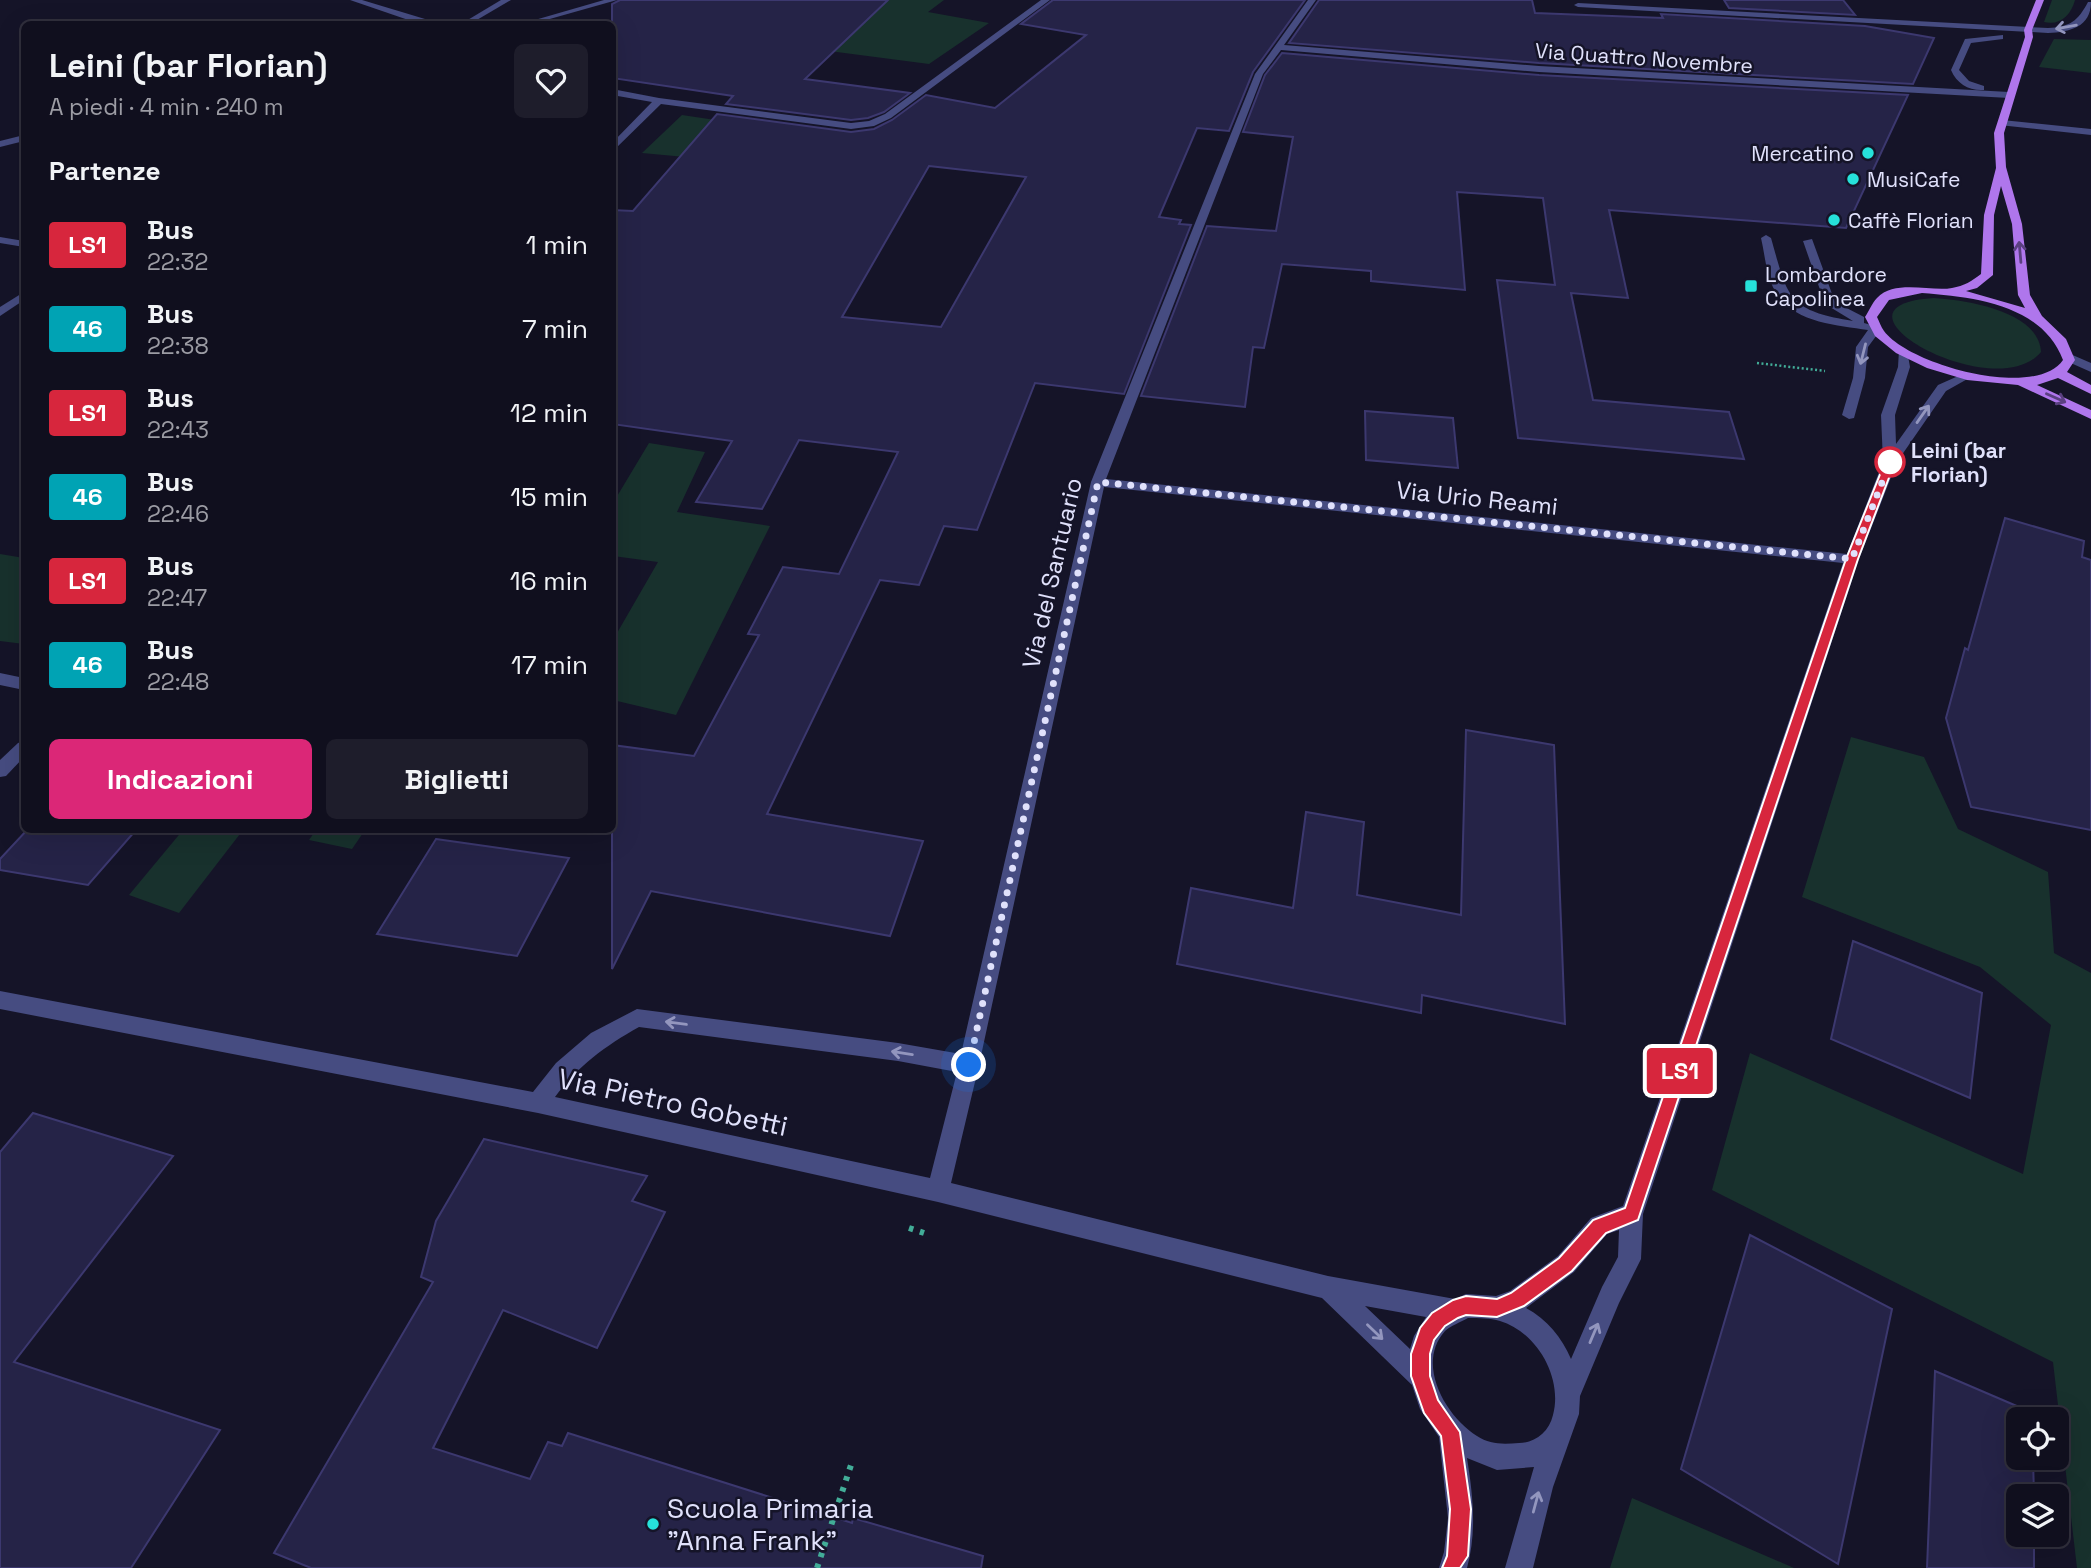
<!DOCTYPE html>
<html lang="it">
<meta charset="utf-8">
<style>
:root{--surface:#100f1e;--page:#1e1d2b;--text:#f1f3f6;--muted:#9c9ca4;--line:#302f3c;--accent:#db2777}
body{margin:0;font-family:"Space Grotesk",sans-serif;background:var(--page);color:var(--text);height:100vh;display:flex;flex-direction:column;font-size:26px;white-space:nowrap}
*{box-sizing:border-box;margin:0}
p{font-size:23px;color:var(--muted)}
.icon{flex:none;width:38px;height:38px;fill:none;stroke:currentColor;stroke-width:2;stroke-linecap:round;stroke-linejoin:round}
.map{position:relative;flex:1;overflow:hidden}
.side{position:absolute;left:21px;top:21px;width:595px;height:812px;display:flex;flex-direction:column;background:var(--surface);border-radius:10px;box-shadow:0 7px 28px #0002,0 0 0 2px var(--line)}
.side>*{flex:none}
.badge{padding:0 14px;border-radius:5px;font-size:24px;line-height:46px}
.buttons{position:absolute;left:2006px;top:1407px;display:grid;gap:14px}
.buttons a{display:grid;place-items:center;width:63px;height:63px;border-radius:10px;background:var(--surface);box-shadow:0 7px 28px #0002,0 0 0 2px var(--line);font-size:35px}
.you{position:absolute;width:35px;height:35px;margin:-18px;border:5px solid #fff;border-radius:50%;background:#1a73e8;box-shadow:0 0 0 10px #1a73e833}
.map>.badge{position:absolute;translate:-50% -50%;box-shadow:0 0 0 4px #fff}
h2{padding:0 28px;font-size:26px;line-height:63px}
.round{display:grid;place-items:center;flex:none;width:74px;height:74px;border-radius:10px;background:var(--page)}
.head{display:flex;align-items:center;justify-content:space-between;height:119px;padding:0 28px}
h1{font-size:33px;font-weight:700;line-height:52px}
.button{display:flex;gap:14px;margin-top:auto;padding:14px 28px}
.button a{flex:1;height:80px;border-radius:10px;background:var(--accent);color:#fff;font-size:28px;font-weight:700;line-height:80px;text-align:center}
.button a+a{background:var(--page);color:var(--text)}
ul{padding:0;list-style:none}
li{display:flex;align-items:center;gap:21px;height:84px;padding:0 28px}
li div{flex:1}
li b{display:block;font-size:26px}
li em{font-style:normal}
li .badge{min-width:77px;font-weight:700;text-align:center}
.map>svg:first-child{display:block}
</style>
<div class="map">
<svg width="2091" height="1568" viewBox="0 0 2091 1568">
<rect width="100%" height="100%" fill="#151428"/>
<!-- green -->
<g fill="#18312d">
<path d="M682,0H944L928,12L989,23L929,64L607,22Z"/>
<path d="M2052,0H2075C2071,15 2060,26 2044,22Z"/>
<path d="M2054,39L2091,40V73L2039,67Z"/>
<path d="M682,115L856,141L904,177L642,153Z"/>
<path d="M1934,298C1966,300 2039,311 2041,352C1994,408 1811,305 1934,298Z"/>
<path d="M649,443L705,452L677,512L770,526L676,715L613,700V640L658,562L613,556V503Z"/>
<path d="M0,554L24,558V644L0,641Z"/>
<path d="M1851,737L1924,757L1958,829L2048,872L2054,953L2091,973V1568H2077L2053,1362L1712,1190L1750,1053L2023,1174L2051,1025L1980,967L1802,897Z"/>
<path d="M183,830H243L179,913L129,895Z"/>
<path d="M316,830H365L352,849L309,840Z"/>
<path d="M1632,1498L1794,1568H1610Z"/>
</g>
<!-- building -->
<g fill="#252347" stroke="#3c386f" stroke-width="2" fill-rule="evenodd">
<path d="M620,0H888L805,79L910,93L884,112L868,118L851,120L726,104L733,96L612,78V4Z"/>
<path d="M1053,0H1305L1253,72L1229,131L1197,128L1159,217L1181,220L1179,224L1191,225L1124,394L1035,383L977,530L944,526L919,585L880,580L767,814L923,841L890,936L651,891L612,969V745L694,756L759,635L748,634L783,567L839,574L898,452L799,440L762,509L696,502L732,441L612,424V210L633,211L717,114L851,132L874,129L892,120L926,95L995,108L1086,35L1021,24ZM929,166L1026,177L941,327L842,317Z"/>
<path d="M1319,0H1532L1535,13L1663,18L1661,14L1865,26L1934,38L1913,84L1539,63L1289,43Z"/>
<path d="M1724,0H1843L1855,15L1729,8Z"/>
<path d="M1282,53L1539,75L1908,95L1846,228L1609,210L1628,298L1571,293L1593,400L1729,412L1744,459L1518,438L1497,280L1555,285L1543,198L1457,192L1465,290L1371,281V271L1282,264L1264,348L1253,347L1245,407L1141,396L1207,226L1276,231L1293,137L1243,132L1265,75Z"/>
<path d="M1365,411L1453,418L1458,468L1366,460Z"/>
<path d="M2005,518L2084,541L2082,557L2091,560V830L1971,807L1946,718L1965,648L1968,650Z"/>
<path d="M1466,730L1554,745L1565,1024L1422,995L1421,1013L1177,964L1191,888L1293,908L1306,812L1364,822L1357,895L1461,915Z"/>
<path d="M27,830H136L88,885L0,870V859Z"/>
<path d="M436,839L569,858L517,956L377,934Z"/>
<path d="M1853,941L1982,993L1970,1098L1831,1039Z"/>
<path d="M33,1113L173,1156L14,1362L220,1430L131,1568H0V1152Z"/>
<path d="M484,1139L647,1176L632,1201L665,1212L597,1348L503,1310L433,1448L530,1479L548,1442L562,1446L568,1433L852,1523L853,1518L983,1556L981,1568H311L274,1553L433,1282L421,1277L436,1221Z"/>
<path d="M1750,1235L1892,1309L1838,1564L1681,1469Z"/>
<path d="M1935,1371L2033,1413V1419H2018V1458H2033L2034,1496H2018V1535H2034V1568H1927Z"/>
</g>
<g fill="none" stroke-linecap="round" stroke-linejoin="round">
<!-- path-far1 -->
<path stroke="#42ad98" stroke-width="2.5" stroke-dasharray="2 2.5" stroke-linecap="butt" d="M1757,363L1825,371"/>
<!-- path -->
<g stroke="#42ad98" stroke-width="6" stroke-dasharray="4.5 7" stroke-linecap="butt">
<path d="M909,1228L924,1233"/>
<path d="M817,1568L852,1462"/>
</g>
<!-- minor -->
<g fill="#464c81" fill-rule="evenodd">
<path d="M350,0H362L425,19L428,24H420Z"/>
<path d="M501,0H511L470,24H461Z"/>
<path d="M604,0H617L532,24H521Z"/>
<path d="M1041,0H1050L891,118L874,126L851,129L661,104L612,152V143L652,102L612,95V89L659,98L851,123L869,121L885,114Z"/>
<path d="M1308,0H1316L1284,45L1539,66L2009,92L2014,95L2009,98L1539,72L1281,50L1263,74L1106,479L1847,554L1883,462L1881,415L1898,367L1899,350H1907L1910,367L1895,415L1896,444L1938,385L1965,373L1971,377L1946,391L1897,462L1859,559L1643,1214L1641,1259L1619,1303L1580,1396L1579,1414L1553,1487L1533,1568H1505L1534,1467L1497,1470L1467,1458C1473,1496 1477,1531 1467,1568H1439L1444,1552L1448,1518L1439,1437L1420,1409L1412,1385L1322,1298L938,1202L538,1113L0,1009V991L533,1092L556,1063L591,1033L637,1009L898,1043L961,1054L1091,482L1255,74ZM1104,487L1843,563L1623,1206L1591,1218L1558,1256L1510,1291L1496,1296L1466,1294L1455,1299L1328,1276L951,1183L979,1065ZM639,1027L898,1061L957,1072L930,1178L555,1097C578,1066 605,1046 639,1027ZM1619,1230L1618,1257L1602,1287L1571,1359C1562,1338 1547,1319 1526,1308L1574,1272L1607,1234ZM1365,1306L1426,1317L1414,1336L1410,1349ZM1468,1318C1479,1318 1490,1318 1500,1321C1537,1332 1563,1378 1553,1415C1549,1432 1535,1443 1519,1443C1504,1444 1490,1445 1477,1436C1446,1417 1415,1364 1445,1331C1450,1326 1461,1322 1468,1318Z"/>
<path d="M2088,2H2091C2091,27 2070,32 2048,33L1578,7L1574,5L1578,3L2048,28C2070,27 2078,21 2088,2Z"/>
<path d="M2003,35V39L1971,43L1959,70L1969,81L1984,86V90C1969,91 1957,84 1951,70L1965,39Z"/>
<path d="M2002,120L2091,129V135L1999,125V121Z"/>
<path d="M24,135V141L0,147V141Z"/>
<path d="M1766,235L1771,238C1788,297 1786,310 1853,321L1825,304L1803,241L1812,239L1835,302L1864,317V323L1882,328L1868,347L1865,378L1854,418L1849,419L1842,415L1853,378L1856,347L1868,330C1836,325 1793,323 1775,291C1766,275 1765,255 1761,238Z"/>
<path d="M0,237L24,241V247L0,243Z"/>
<path d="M24,292V300L0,316V307Z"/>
<path d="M2068,353L2091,363V372L2064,360V354Z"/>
<path d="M0,673L24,678V690L0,685Z"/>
<path d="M24,741V757L6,776L0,777V760L18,743Z"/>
</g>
<!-- major -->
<path fill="#af76ec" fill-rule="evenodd" d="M2036,0H2044L2032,30L2033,37L2004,133L2006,167L2022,224L2030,295L2042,316L2066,339L2075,360L2067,372L2091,385V394L2058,378L2037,385L2091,410V419L2018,385L1967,380L1927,368L1896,353L1875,336L1865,317C1869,311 1872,303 1877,298C1895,279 1931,292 1952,288C1964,286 1972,281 1981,274L1984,215L1996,168L1994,133L2025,37L2024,30ZM2001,186L2012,224L2018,295L2025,308L1966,291L1977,288L1993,275L1994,215ZM1922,293C1975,297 2042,305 2063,360C2036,400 1909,365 1884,331C1881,327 1879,321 1877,317L1889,300Z"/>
</g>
<!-- one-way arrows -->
<defs><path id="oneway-shaft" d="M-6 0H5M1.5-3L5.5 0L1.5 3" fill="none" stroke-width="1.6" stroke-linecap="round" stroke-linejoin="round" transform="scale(1.75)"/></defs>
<g stroke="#9396be">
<use href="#oneway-shaft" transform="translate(2066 27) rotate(170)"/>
<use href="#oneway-shaft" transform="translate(1863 354) rotate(104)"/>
<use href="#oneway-shaft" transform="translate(1923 414) rotate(-55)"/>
<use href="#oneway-shaft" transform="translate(676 1023) rotate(-172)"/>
<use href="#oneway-shaft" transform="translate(902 1053) rotate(-171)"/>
<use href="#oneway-shaft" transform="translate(1375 1332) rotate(44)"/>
<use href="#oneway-shaft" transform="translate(1594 1333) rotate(-67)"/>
<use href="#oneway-shaft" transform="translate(1536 1502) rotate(-75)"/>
</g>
<g stroke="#5a4080">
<use href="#oneway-shaft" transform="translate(2020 252) rotate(-95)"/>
<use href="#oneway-shaft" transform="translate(2056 398) rotate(24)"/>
</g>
<!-- line -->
<path fill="#d7263d" stroke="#fff" stroke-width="2" d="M1890,459L1895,462L1858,559L1638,1220L1606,1233L1572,1271L1524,1306L1497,1317L1466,1315L1458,1318L1445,1326L1434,1340L1430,1354V1376L1438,1400L1460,1432L1471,1509L1468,1556L1460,1568H1442L1447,1556L1450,1509L1441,1436L1424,1413L1411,1376V1354L1420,1328L1432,1313L1453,1300L1466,1296L1497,1299L1511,1293L1559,1258L1593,1220L1625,1208L1846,559L1885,462Z"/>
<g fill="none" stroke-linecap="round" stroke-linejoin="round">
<!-- walk -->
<path stroke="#e0e1fb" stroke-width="7" stroke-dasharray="0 12.6" d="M969,1065L1098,482L1852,559L1890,462"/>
</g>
<!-- markers -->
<g fill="#26e1da" stroke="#151428" stroke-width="2.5">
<circle cx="1868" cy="153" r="7"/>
<circle cx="1853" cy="179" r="7"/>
<circle cx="1834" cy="220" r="7"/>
<rect x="1744" y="279" width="14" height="14" rx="3.5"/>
<circle cx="653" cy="1524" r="7"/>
</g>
<circle fill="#fff" stroke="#d7263d" stroke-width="3.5" cx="1890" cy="462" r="14"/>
<g text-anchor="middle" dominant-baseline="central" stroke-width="5" stroke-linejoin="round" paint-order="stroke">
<!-- far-street labels -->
<g font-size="21" fill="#e0e1fb" stroke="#151428">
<text transform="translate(1644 58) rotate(4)">Via Quattro Novembre</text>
</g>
<!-- far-poi labels -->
<g font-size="21" fill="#e0e1fb" stroke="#151428" text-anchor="start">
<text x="1854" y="153" text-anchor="end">Mercatino</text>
<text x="1867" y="179">MusiCafe</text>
<text x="1848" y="220">Caffè Florian</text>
<text x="1765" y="274">Lombardore<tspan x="1765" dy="24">Capolinea</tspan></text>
</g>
<!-- far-stop labels -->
<g font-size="21" font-weight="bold" fill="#e0e1fb" stroke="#151428" text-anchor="start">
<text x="1911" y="450">Leini (bar<tspan x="1911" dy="24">Florian)</tspan></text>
</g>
<!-- street labels -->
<g font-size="24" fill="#e0e1fb" stroke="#151428">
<text transform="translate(1477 498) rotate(6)">Via Urio Reami</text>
<text transform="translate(1052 573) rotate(-77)">Via del Santuario</text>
</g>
<!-- near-street labels -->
<g font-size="28" fill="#e0e1fb" stroke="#151428">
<text transform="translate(673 1102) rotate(12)">Via Pietro Gobetti</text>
</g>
<!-- near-poi labels -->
<g font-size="28" fill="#e0e1fb" stroke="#151428" text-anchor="start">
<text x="667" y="1508">Scuola Primaria<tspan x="667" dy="32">"Anna Frank"</tspan></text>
</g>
</g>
</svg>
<div class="buttons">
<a><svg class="icon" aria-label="locate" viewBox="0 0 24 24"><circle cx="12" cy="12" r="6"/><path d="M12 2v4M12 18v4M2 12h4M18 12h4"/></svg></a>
<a><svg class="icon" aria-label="layers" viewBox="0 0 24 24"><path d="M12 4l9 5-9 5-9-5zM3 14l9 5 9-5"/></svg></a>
</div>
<div class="you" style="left:969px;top:1065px"></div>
<b class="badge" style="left:1680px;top:1071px;background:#d7263d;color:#fff">LS1</b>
<section class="side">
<div class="head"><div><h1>Leini (bar Florian)</h1><p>A piedi · 4 min · 240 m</p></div><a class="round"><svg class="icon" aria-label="heart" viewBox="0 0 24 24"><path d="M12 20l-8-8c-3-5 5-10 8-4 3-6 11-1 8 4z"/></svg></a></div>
<h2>Partenze</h2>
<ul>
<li><span class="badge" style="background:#d7263d;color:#fff">LS1</span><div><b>Bus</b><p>22:32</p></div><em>1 min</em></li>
<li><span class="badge" style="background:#00a3b4;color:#fff">46</span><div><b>Bus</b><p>22:38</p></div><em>7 min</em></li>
<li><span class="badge" style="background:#d7263d;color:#fff">LS1</span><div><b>Bus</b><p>22:43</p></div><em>12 min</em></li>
<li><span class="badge" style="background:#00a3b4;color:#fff">46</span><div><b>Bus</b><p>22:46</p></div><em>15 min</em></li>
<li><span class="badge" style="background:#d7263d;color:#fff">LS1</span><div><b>Bus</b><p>22:47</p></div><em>16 min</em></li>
<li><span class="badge" style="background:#00a3b4;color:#fff">46</span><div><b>Bus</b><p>22:48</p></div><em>17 min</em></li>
</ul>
<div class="button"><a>Indicazioni</a><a>Biglietti</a></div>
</section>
</div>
